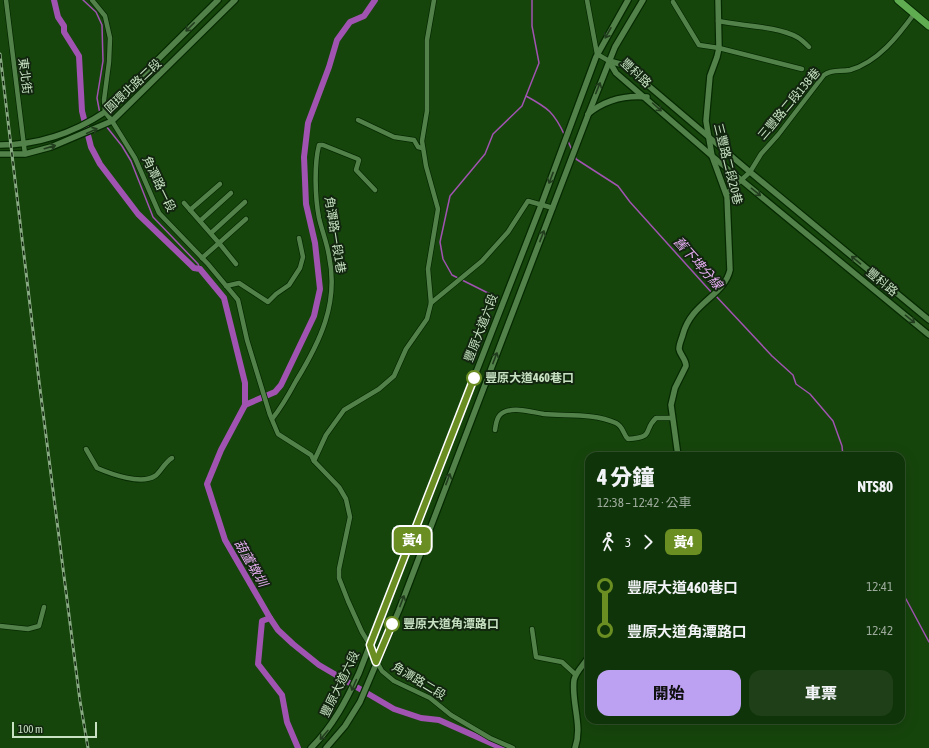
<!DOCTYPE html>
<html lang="zh-TW">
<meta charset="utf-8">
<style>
:root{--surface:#103409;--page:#1e3f17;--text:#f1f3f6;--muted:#9caa9c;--line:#304f2a;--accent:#bca0f2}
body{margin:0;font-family:"Asap Condensed","Noto Sans TC",sans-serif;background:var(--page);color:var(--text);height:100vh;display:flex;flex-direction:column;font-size:15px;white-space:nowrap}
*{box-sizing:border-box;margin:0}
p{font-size:13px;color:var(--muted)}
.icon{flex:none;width:22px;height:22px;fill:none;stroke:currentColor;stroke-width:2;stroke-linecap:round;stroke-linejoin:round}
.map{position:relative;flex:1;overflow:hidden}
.panel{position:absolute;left:585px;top:452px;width:320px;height:272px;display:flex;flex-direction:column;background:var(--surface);border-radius:12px;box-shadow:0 4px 16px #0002,0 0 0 1px var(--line)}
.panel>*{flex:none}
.badge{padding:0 8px;border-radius:6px;font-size:14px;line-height:26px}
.scale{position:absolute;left:12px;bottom:10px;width:85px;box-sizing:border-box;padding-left:4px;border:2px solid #c7e1c2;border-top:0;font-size:11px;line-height:14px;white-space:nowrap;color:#c7e1c2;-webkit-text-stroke:3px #12260f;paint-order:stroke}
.map>.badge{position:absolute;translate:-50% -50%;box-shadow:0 0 0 2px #fff}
.legs{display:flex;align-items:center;gap:6px;height:44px;padding:0 12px;font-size:13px}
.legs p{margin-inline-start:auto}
.overview{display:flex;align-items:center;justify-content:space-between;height:68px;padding:0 12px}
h1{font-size:22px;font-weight:800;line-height:30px}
.primary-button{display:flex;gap:8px;margin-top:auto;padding:8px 12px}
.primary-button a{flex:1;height:46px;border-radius:12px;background:var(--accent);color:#111;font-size:16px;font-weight:800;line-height:46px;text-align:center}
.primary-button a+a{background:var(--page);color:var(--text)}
ul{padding:0 12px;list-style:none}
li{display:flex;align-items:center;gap:14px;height:44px;font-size:15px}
li i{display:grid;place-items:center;width:6px;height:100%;margin:0 5px;background:currentColor}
li i::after{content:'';width:10px;height:10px;margin:-5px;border:3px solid;border-radius:50%;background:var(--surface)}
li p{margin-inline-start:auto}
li:first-child i{background:linear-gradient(#0000 50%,currentColor 0)}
li:last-child i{background:linear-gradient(currentColor 50%,#0000 0)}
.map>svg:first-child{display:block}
</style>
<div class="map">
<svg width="929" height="748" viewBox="0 0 929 748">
<rect width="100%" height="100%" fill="#16450c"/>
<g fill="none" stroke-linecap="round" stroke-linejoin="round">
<!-- stream -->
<g stroke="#a053b0" stroke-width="1.5">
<path d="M83,0L96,12L102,25L103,61L97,98L100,114"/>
<path d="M526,96C548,108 554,112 565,136"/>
<path d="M106,126L122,146L131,161L153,217L198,264L200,269"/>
<path d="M567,139L572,150"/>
<path d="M575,156L576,159L618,186L630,202L712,293"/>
<path d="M458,278L452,275L443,259L440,242L450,196L485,154L493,134L522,106L539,63L532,26V0"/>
<path d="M462,280L492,295"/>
<path d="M715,295L772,356L793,375L796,384L810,394L833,421L842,446L843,456"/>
<path d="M901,597L906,599L929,642"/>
</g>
<!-- canal -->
<g stroke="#a053b0" stroke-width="6">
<path d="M54,0L58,17L64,26V32L79,56L82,111L91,147L100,164L138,214L194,268L200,269L224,298L245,383V405L221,450L207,484L225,540L270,618L278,630L293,644L319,665L394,709L421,718L439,720L502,748"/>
<path d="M245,405L275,392L281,385L314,316L320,289L315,243L306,204L304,157L308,123L329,67L337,40L350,22L364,16L375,0"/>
<path d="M270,618L262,621L258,664L282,695L287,722L298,748"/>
</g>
<!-- minor casing -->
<g stroke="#052900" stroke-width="6">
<g id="minor">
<path d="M6,0L25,154"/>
<path d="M92,0L105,16L110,38L109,62L104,100L105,112L112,121L135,158L159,213L208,264L238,300L247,340L270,415L278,434L311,455L314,461L339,487L346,499L350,517L339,569V578L348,601L362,632L370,645L377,662L382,671L394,681L430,698L451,715L490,738L513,748"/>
<path d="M587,0L597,54L609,61"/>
<path d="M673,2L699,45L719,48L802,69"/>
<path d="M718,21C742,26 776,26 797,37C801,39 805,43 809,47"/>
<path d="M358,120L394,137L414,140L418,147L422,148"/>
<path d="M726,194L750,172L761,154L778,135L824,75C832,69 841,72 850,70C878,62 898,36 914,14"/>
<path d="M184,203L219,243L202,258"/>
<path d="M190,210L220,184"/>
<path d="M200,221L231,193"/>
<path d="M211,233L245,202"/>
<path d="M236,264L219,243L246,219"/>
<path d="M226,286L239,283L268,302L276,294L289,285L300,268L303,257L299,238"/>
<path d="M431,303L482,261L508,232L528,201L553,208"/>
<path d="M272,419C281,408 289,394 296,381C320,342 339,303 329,256C327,243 322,231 319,218C315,197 314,165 319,145H323L358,159L359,160L356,170L375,190"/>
<path d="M495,430C496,423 497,415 504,412C516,407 531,412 544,414C567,416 594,413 616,423C624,427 623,435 628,439C656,437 642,431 656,418H672"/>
<path d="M86,449L97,468C111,474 141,485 155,476C160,473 164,463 172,458"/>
<path d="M314,461L326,435L344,410L379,389L394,376L406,349L427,319L431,303L428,269L438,209L426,166L422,141L427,111V40L434,0"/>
<path d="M0,626L28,629L39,626L44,607"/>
<path d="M532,629L536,657L562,662L576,675"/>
</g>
</g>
<!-- tertiary casing -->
<g stroke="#052900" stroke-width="8">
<g id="tertiary">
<path d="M609,61L616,73L712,156L929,335"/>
<path d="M609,61L624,65L750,172L929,320"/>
<path d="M588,114C605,100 624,95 647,97"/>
<path d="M0,145C39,145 72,134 105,112L218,0"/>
<path d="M0,154H25L51,147L112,121L235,0"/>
<path d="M678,456L671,405L675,388L686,366C686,359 680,355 679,349C679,344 682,338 683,334C692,302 724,296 730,270L727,197L712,156L706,121L710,76L717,57L719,48L718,0"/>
<path d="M311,748C333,726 346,701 359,673L540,208L596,57L628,0"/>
<path d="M326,748L345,726L360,702L399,610L588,115L615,47L643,0"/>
<path d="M575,748C583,726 571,702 574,680C576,671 585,664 589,656"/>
</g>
</g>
<!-- primary casing -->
<g stroke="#052900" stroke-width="9">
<path id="primary" d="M898,0L929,26"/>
</g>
<!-- minor -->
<use href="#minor" stroke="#528249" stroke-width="4.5"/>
<!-- tertiary -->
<use href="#tertiary" stroke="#528249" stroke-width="5.5"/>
<!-- primary -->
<use href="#primary" stroke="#60ad51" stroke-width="7"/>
<!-- rail casing -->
<g stroke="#89ab83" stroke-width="3">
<path id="rail" d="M0,54L39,381L80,701L88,748"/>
</g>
<!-- rail -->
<use href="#rail" stroke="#12260f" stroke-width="1.5" stroke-dasharray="4.5" stroke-linecap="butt"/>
</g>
<!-- one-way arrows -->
<defs><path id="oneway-shaft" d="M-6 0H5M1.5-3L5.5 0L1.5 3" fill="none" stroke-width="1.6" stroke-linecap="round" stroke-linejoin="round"/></defs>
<g stroke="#223d1e">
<use href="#oneway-shaft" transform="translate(190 27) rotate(135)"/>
<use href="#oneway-shaft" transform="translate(608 33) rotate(119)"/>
<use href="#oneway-shaft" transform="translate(598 88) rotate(-68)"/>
<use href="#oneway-shaft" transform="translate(657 107) rotate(42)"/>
<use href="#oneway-shaft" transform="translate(92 131) rotate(-25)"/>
<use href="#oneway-shaft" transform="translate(50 147) rotate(-16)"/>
<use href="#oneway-shaft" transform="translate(551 178) rotate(111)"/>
<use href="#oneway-shaft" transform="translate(756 192) rotate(39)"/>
<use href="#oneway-shaft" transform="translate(542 236) rotate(-69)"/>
<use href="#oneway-shaft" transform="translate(856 260) rotate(-140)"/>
<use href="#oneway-shaft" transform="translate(910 319) rotate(39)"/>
<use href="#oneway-shaft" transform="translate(495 358) rotate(-69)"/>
<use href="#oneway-shaft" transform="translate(448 479) rotate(-69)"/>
<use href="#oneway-shaft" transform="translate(402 601) rotate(-69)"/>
<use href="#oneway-shaft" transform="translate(354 685) rotate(114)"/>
<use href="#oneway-shaft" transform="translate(324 735) rotate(131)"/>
</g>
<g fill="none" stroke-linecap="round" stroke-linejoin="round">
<!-- line-1 casing -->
<g stroke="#fff" stroke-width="9">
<path id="line-1" d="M392,624L376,662L370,645L474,378"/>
</g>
<!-- line-1 -->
<use href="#line-1" stroke="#6b8e23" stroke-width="6"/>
</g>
<!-- markers -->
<g fill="#fff" stroke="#6b8e23" stroke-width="2">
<circle cx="474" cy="378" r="7"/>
<circle cx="392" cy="624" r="7"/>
</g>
<g text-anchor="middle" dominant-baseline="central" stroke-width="4" stroke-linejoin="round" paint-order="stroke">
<!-- street labels -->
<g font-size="12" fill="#c7e1c2" stroke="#12260f">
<text transform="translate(636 73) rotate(43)">豐科路</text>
<text transform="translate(25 76) rotate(83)">東北街</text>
<text transform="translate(133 86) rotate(-43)">圓環北路二段</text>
<text transform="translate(789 104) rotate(-50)">三豐路二段138巷</text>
<text transform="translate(728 164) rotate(76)">三豐路二段20巷</text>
<text transform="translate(159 184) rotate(64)">角潭路一段</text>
<text transform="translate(335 235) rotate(81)">角潭路一段1巷</text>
<text transform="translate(882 282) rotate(39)">豐科路</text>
<text transform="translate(481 328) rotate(-69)">豐原大道六段</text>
<text transform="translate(419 681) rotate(31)">角潭路二段</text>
<text transform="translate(340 684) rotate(-64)">豐原大道六段</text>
</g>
<!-- stop labels -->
<g font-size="12" font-weight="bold" fill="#c7e1c2" stroke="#12260f" text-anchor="start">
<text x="485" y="378">豐原大道460巷口</text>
<text x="403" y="624">豐原大道角潭路口</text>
</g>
<!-- water labels -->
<g font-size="13" font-style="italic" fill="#e7adf3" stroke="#12260f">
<text transform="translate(698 263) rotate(48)">舊下埤分線</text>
<text transform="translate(251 563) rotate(60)">葫蘆墩圳</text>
</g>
</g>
</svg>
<div class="scale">100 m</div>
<b class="badge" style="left:412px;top:540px;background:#6b8e23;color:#fff">黃4</b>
<section class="panel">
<div class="overview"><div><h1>4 分鐘</h1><p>12:38 – 12:42 · 公車</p></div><b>NT$80</b></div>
<div class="legs"><svg class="icon" aria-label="walk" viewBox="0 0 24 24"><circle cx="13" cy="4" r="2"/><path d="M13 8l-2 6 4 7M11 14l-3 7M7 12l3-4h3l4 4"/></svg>3<svg class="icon" aria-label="forward" viewBox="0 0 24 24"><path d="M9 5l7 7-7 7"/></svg><b class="badge" style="background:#6b8e23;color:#fff">黃4</b></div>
<ul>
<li><i style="color:#6b8e23"></i><b>豐原大道460巷口</b><p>12:41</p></li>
<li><i style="color:#6b8e23"></i><b>豐原大道角潭路口</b><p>12:42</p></li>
</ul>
<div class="primary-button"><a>開始</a><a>車票</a></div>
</section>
</div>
